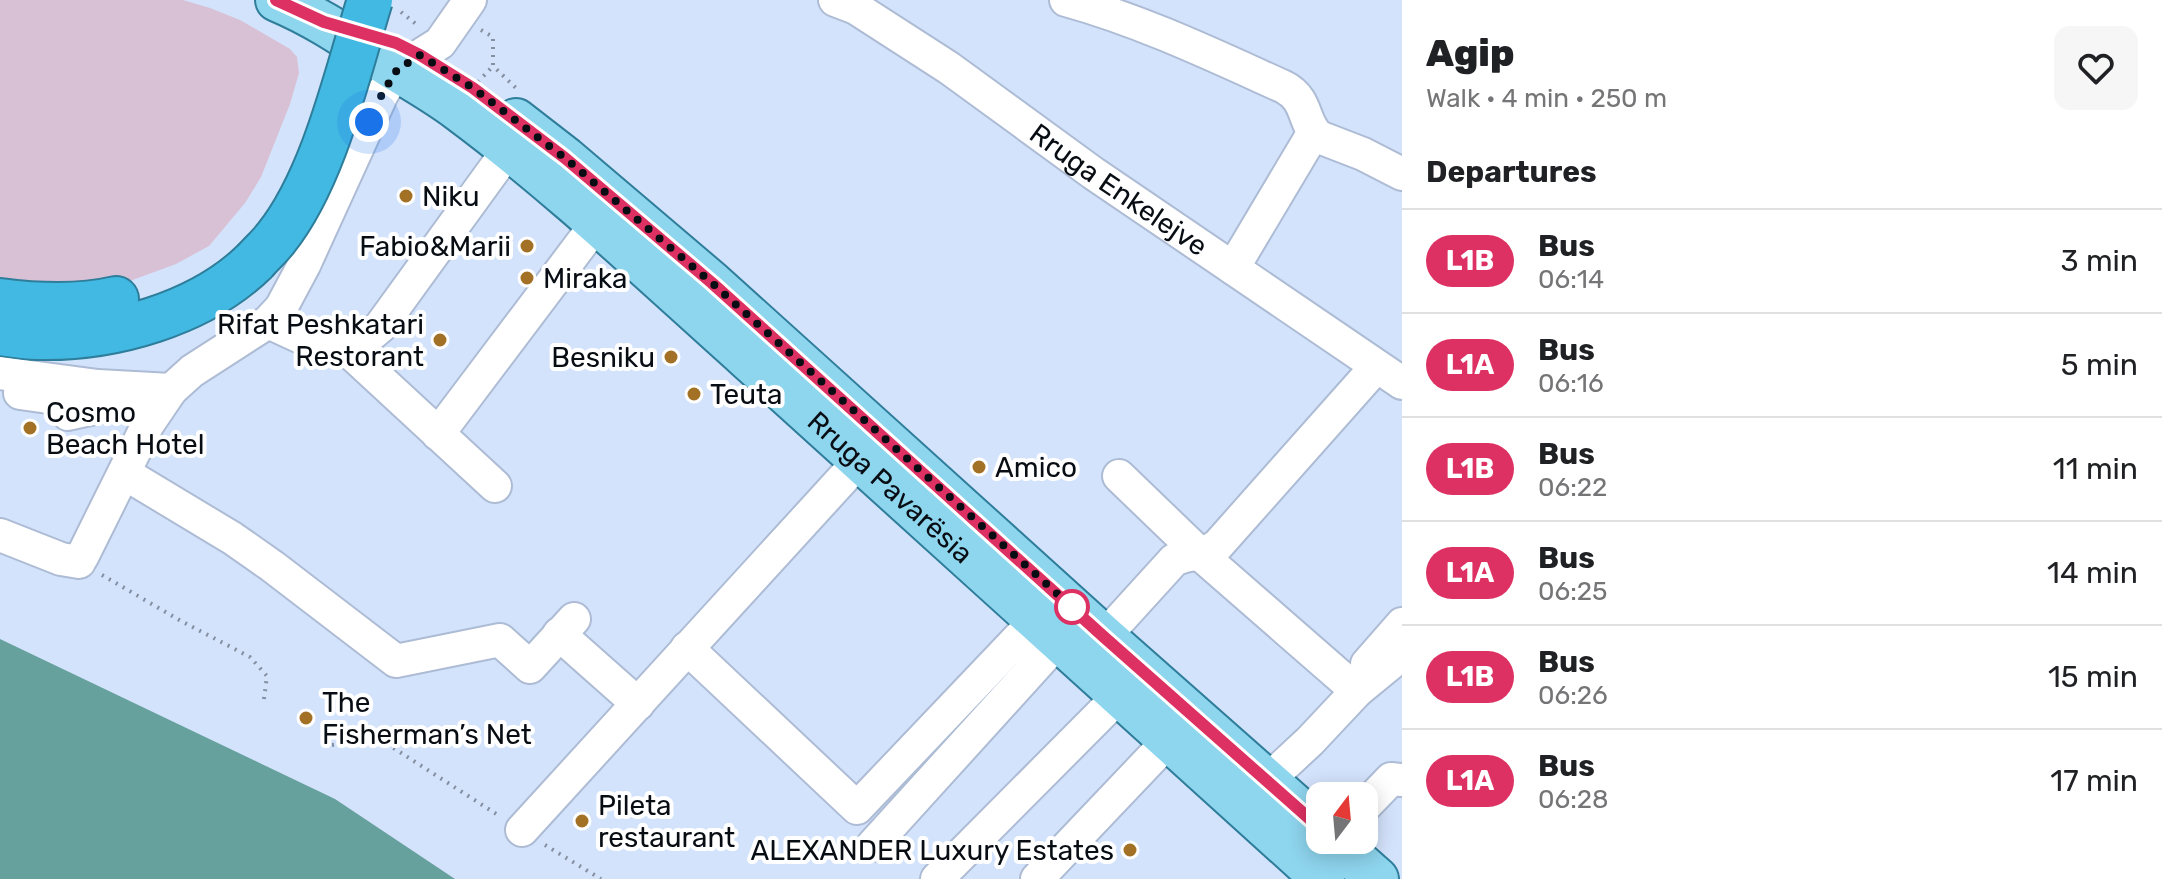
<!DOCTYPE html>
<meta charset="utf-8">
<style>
:root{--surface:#fff;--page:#f6f6f6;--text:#202124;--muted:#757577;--line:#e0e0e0}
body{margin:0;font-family:Rubik,sans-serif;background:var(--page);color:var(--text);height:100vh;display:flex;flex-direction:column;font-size:30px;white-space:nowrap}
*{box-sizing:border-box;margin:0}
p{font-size:26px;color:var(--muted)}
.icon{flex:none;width:44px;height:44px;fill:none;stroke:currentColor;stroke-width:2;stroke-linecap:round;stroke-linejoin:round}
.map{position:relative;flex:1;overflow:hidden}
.panel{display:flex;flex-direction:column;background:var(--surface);width:760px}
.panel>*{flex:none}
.badge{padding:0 16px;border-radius:26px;font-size:28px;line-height:52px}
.needle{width:52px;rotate:16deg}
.controls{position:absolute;left:1306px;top:782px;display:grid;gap:16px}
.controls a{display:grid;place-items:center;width:72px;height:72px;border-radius:16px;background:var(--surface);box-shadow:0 4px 20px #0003;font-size:40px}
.you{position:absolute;width:40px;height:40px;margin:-20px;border:6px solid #fff;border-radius:50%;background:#1a73e8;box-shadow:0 0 0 12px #1a73e833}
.map>.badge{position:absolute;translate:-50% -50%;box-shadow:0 0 0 4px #fff}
h2{padding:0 24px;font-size:30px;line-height:72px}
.round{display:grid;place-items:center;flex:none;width:84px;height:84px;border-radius:16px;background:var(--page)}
.summary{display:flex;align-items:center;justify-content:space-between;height:136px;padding:0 24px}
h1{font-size:38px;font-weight:800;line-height:60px}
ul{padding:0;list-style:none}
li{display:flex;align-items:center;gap:24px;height:104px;padding:0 24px;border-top:2px solid var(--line)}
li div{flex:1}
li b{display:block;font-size:30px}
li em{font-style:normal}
li .badge{min-width:88px;font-weight:700;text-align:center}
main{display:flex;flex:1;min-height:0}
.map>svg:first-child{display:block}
</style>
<main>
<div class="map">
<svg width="1402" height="879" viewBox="0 0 1402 879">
<rect width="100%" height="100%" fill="#d4e3fc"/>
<!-- green -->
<path fill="#d8c0d5" d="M0,0H183L210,8L240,20L290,49L297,57L299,73L290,104L261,177L245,203L209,246L176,264L127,282L0,285Z"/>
<!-- water -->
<path fill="#66a19d" d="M0,639L335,799L455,879H0Z"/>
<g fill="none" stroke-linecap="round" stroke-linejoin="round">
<!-- minor casing -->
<g stroke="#adbcd4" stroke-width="36">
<g id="minor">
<path id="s1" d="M835,0L856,8L949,68L1093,173L1402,383"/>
<path d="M1066,0C1142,21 1213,55 1284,87C1309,100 1302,123 1319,137L1363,154L1402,174"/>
<path d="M1233,268L1314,132"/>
<path d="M268,322L318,345L350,352L380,327L509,149"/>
<path d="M350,352L495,486"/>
<path d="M0,373L98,386L171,390"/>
<path d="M20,393L55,398L68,414L136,399"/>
<path d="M438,434L597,223"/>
<path d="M124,473L232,538L272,566L396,661L500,640L530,667L574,619"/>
<path d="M1119,476L1201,555L1357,691"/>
<path d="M0,535L61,559L79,562"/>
<path d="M82,557L148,424L171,390L192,371L268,322L281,308L304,265L382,94L397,70L440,43L470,0"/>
<path d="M559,634L638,704"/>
<path d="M1104,637L1174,560C1190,552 1203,557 1218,545L1376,367"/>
<path d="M687,648L857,808L1036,620"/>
<path d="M1367,664L1402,624"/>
<path d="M1267,781L1310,741L1357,691L1402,654"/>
<path d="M1364,807L1391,779L1402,780"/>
<path d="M522,830L860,460"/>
<path d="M873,845L1059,640"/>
<path d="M937,879L1121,694"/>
<path d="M1037,879L1170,739"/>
</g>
</g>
<!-- major casing -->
<g stroke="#2e7d9a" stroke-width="46">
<g id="major">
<path id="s2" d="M277,0C322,19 354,43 395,69C417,82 439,95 459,110C560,185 652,273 746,357C939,531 1132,704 1323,879"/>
<path d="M516,120L565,158L712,283L1104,637L1320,828"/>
<path d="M1333,840L1377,879"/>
</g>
</g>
<!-- highway casing -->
<g stroke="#2e7d9a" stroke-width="48">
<g id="highway">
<path d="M0,301C39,306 78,308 116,299"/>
<path d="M0,333C12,335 25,337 37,337C112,339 201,314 255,261"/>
</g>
</g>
<!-- path -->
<g stroke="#848fa1" stroke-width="4" stroke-dasharray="2 6" stroke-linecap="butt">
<path d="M401,12L416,24"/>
<path d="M481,30L493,37V66L516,88"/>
<path d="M478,82L493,66"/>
<path d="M102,575L181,621L250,657L267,676L264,699"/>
<path d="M332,745L381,740L501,817"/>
<path d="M545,845L601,879"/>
</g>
<!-- minor -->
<use href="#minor" stroke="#fff" stroke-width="32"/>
<!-- major -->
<use href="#major" stroke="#8ed5ee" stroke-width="42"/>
<!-- highway -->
<use href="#highway" stroke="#42b9e2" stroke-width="44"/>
<!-- highway-bridge casing -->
<g stroke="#2e7d9a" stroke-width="48" stroke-linecap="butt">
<path id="highway-bridge" d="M255,261C262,253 270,246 276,238C324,178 347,74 370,0"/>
</g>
<!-- highway-bridge -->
<use href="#highway-bridge" stroke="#42b9e2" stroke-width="44"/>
</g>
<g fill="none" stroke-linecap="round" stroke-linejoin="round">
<!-- line casing -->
<g stroke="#fff" stroke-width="18">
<path id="line" d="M276,0L324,22L396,43L420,55L473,88L565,158L712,283L1104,637L1320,828"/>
</g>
<!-- line -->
<use href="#line" stroke="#de3163" stroke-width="12"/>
<!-- walk -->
<path stroke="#080d14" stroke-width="8" stroke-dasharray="0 14.4" d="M369,122L382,94L397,70L420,55L473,88L565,158L712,283L1072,607"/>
</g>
<!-- markers -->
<g fill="#a27126" stroke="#fff" stroke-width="3">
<circle cx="406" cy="196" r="8"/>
<circle cx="527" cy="246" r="8"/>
<circle cx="527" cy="278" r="8"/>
<circle cx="440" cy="340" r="8"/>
<circle cx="671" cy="357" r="8"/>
<circle cx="694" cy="394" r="8"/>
<circle cx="30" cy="428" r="8"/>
<circle cx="979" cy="467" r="8"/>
<circle cx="306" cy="718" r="8"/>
<circle cx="582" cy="821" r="8"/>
<circle cx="1130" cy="850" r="8"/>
</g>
<circle fill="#fff" stroke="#de3163" stroke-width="4" cx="1072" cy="607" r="16"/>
<g text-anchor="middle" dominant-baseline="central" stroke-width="8" stroke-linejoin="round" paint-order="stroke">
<!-- street labels -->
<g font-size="28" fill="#080d14" stroke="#fff">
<text stroke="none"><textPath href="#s1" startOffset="342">Rruga Enkelejve</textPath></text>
<text stroke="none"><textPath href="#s2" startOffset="786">Rruga Pavarësia</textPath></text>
</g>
<!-- poi labels -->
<g font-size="28" fill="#080d14" stroke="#fff" text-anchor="start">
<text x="422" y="196">Niku</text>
<text x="511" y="246" text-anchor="end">Fabio&amp;Marii</text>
<text x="543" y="278">Miraka</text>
<text x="424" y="324" text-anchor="end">Rifat Peshkatari<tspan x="424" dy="32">Restorant</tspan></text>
<text x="655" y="357" text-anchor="end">Besniku</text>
<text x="710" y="394">Teuta</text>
<text x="46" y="412">Cosmo<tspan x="46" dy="32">Beach Hotel</tspan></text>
<text x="995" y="467">Amico</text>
<text x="322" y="702">The<tspan x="322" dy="32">Fisherman’s Net</tspan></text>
<text x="598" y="805">Pileta<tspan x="598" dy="32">restaurant</tspan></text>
<text x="1114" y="850" text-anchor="end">ALEXANDER Luxury Estates</text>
</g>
</g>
</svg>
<div class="controls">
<a><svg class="needle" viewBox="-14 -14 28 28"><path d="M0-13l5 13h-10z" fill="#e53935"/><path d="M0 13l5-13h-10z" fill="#757577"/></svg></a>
</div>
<div class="you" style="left:369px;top:122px"></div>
</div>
<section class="panel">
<div class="summary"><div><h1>Agip</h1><p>Walk · 4 min · 250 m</p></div><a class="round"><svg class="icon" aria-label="heart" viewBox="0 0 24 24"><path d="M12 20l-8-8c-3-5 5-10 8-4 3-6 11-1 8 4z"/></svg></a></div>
<h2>Departures</h2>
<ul>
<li><span class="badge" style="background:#de3163;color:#fff">L1B</span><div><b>Bus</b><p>06:14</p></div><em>3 min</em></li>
<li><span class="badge" style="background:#de3163;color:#fff">L1A</span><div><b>Bus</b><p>06:16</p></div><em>5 min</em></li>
<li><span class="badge" style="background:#de3163;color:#fff">L1B</span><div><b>Bus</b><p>06:22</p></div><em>11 min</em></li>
<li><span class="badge" style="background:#de3163;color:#fff">L1A</span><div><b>Bus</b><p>06:25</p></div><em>14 min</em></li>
<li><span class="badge" style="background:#de3163;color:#fff">L1B</span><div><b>Bus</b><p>06:26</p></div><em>15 min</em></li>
<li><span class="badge" style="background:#de3163;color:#fff">L1A</span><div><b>Bus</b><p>06:28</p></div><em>17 min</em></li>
</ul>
</section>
</main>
